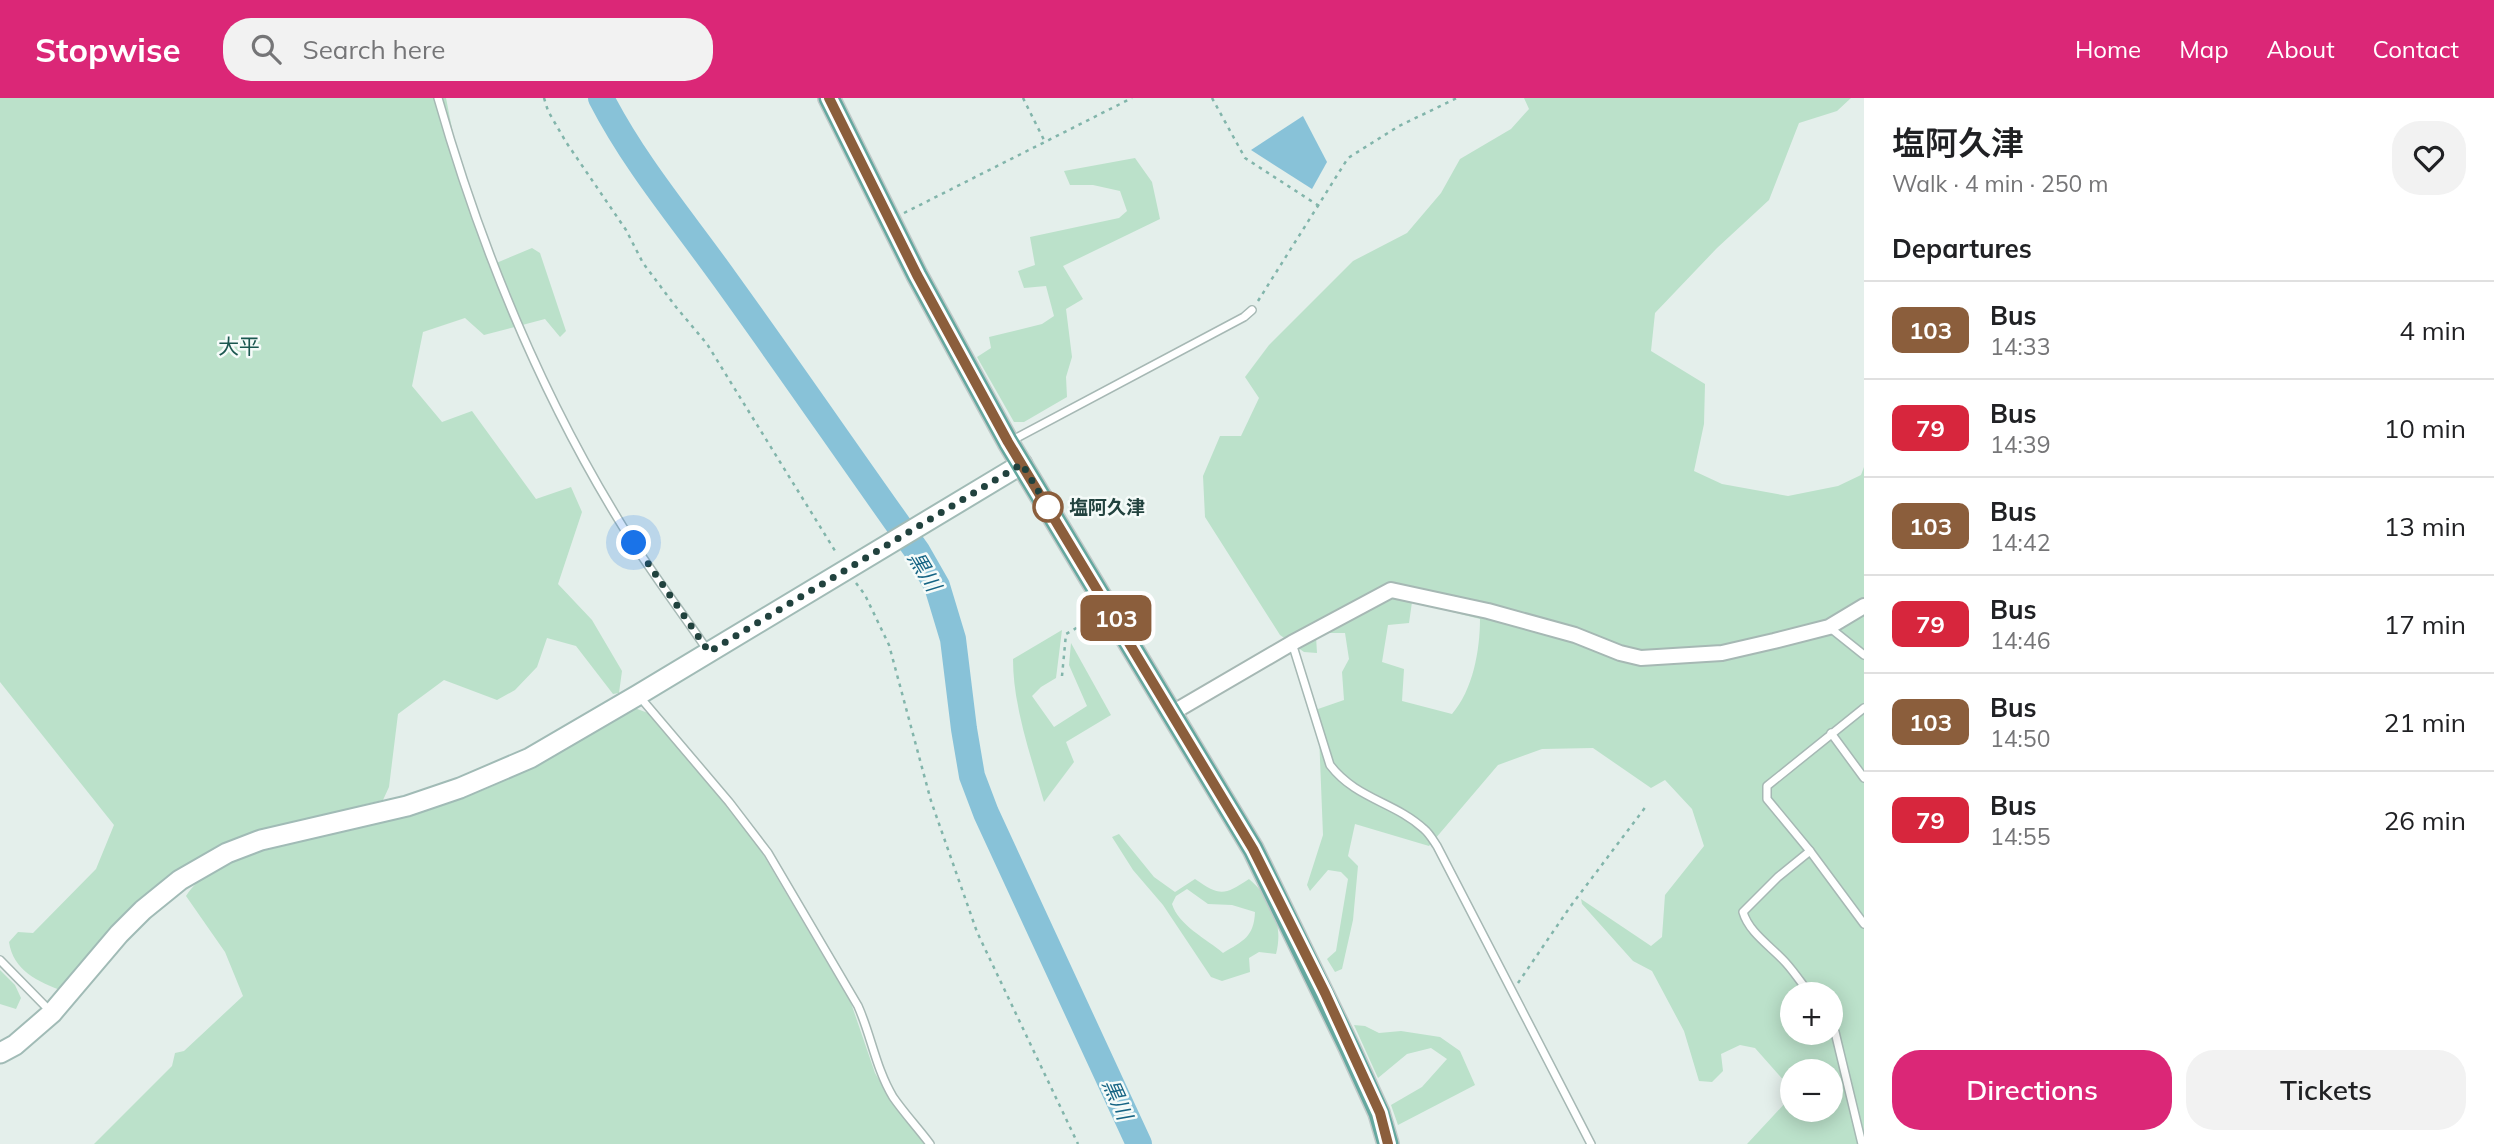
<!DOCTYPE html>
<meta charset="utf-8">
<style>
:root{--surface:#fff;--page:#f2f2f2;--text:#202124;--muted:#757577;--line:#e0e0e0;--accent:#db2777}
body{margin:0;font-family:Mulish,"Noto Sans JP",sans-serif;background:var(--page);color:var(--text);height:100vh;display:flex;flex-direction:column;font-size:26px;white-space:nowrap}
*{box-sizing:border-box;margin:0}
p{font-size:23px;color:var(--muted)}
.icon{flex:none;width:38px;height:38px;fill:none;stroke:currentColor;stroke-width:2;stroke-linecap:round;stroke-linejoin:round}
.map{position:relative;flex:1;overflow:hidden}
.side{display:flex;flex-direction:column;background:var(--surface);width:630px}
.side>*{flex:none}
.badge{padding:0 14px;border-radius:10px;font-size:24px;line-height:46px}
.buttons{position:absolute;left:1780px;top:884px;display:grid;gap:14px}
.buttons a{display:grid;place-items:center;width:63px;height:63px;border-radius:50%;background:var(--surface);box-shadow:0 4px 18px #0003;font-size:35px}
.you{position:absolute;width:35px;height:35px;margin:-18px;border:5px solid #fff;border-radius:50%;background:#1a73e8;box-shadow:0 0 0 10px #1a73e833}
.map>.badge{position:absolute;translate:-50% -50%;box-shadow:0 0 0 4px #fff}
h2{padding:0 28px;font-size:26px;line-height:63px}
.round{display:grid;place-items:center;flex:none;width:74px;height:74px;border-radius:28px;background:var(--page)}
.head{display:flex;align-items:center;justify-content:space-between;height:119px;padding:0 28px}
h1{font-size:33px;font-weight:600;line-height:52px}
.primary-button{display:flex;gap:14px;margin-top:auto;padding:14px 28px}
.primary-button a{flex:1;height:80px;border-radius:28px;background:var(--accent);color:#fff;font-size:28px;font-weight:600;line-height:80px;text-align:center}
.primary-button a+a{background:var(--page);color:var(--text)}
ul{padding:0;list-style:none}
li{display:flex;align-items:center;gap:21px;height:98px;padding:0 28px;border-top:2px solid var(--line)}
li div{flex:1}
li b{display:block;font-size:26px}
li em{font-style:normal}
li .badge{min-width:77px;font-weight:700;text-align:center}
header{display:flex;align-items:center;gap:42px;box-sizing:border-box;height:98px;padding:0 35px;background:var(--accent);color:#fff}
header strong{font-size:33px}
nav{display:flex;gap:38px;margin-inline-start:auto;font-size:24px}
.search{width:490px;height:63px;background:var(--page);display:flex;align-items:center;gap:18px;box-sizing:border-box;padding:0 24px;border-radius:28px;color:var(--muted);font-size:26px}
main{display:flex;flex:1;min-height:0}
.map>svg:first-child{display:block}
</style>
<header>
<strong>Stopwise</strong>
<div class="search"><svg class="icon" aria-label="search" viewBox="0 0 24 24"><circle cx="10" cy="10" r="6"/><path d="M15 15l6 6"/></svg>Search here</div>
<nav><a>Home</a><a>Map</a><a>About</a><a>Contact</a></nav>
</header>
<main>
<div class="map">
<svg width="1864" height="1046" viewBox="0 0 1864 1046">
<rect width="100%" height="100%" fill="#e4efeb"/>
<!-- green -->
<g fill="#bbe1ca" fill-rule="evenodd">
<path d="M0,0H446L457,56L489,168L532,150L540,155L566,233L560,239L545,221L484,237L465,220L423,234L412,288L442,324L472,313L536,401L571,389L582,414L558,486L592,522L622,573L619,595L613,596L576,548L547,540L537,569L515,592L497,602L444,582L398,616L389,689L383,702L282,727L228,745L63,893C38,884 13,872 9,844L18,834L33,835L96,771L114,727L0,584Z"/>
<path d="M1524,0H1851L1837,13L1799,25L1769,102L1717,150L1655,215L1651,253L1705,286L1704,326L1694,373L1722,386L1788,398L1838,388L1861,377L1864,369V1046H1747L1788,1002L1787,986L1755,950L1740,947L1721,956L1723,973L1712,984L1699,983L1684,933L1652,873L1633,863L1582,806L1581,801L1651,848L1662,839L1665,797L1704,748L1692,711L1665,682L1651,690L1593,650L1542,651L1498,667L1429,748L1355,726L1348,758L1358,768L1353,822L1342,871L1335,874L1327,861L1336,853L1348,781L1341,774L1328,772L1310,793L1307,787L1323,737L1318,611L1344,602L1342,574L1349,561L1345,535H1323L1316,538L1317,555L1304,554L1280,537L1205,419L1203,378L1220,338H1241L1259,300L1245,279L1269,247L1353,163L1407,135L1441,95L1460,61L1511,31L1529,11ZM1412,504L1480,521C1480,552 1473,592 1452,616L1402,603L1404,571L1382,564L1388,527L1409,525ZM1792,896H1830V934H1792ZM1792,973H1830V1012H1792Z"/>
<path d="M1135,60L1152,84L1160,121L1063,168L1083,201L1066,211L1072,259L1066,279L1067,299L1024,324H1014L977,259L991,250L989,239L1042,226L1054,218L1046,188L1024,190L1018,173L1035,167L1030,139L1119,120L1127,113L1120,93L1093,87H1070L1064,73Z"/>
<path d="M1062,532L1056,580L1041,589L1032,598L1054,629L1087,608L1069,567L1071,545L1111,617L1066,644L1074,664L1044,704C1031,658 1013,609 1013,561Z"/>
<path d="M632,609L648,615L727,708L760,751L851,905L875,975L895,1008L925,1046H94L172,968L175,955L184,953L243,898L225,854L186,798C207,765 252,755 288,747C355,730 424,717 488,690C539,668 585,637 632,609Z"/>
<path d="M1119,736L1154,779L1175,794L1195,781C1221,799 1224,797 1249,781C1271,800 1284,826 1276,856L1259,854L1249,860L1250,874L1222,883L1211,879L1163,807L1133,772L1112,739ZM1187,791L1208,806L1232,807L1255,814C1254,839 1243,843 1223,855C1207,841 1178,827 1172,806L1176,798Z"/>
<path d="M0,872L15,887L21,900L16,911L0,906Z"/>
<path d="M1354,927L1365,928L1379,935L1401,933L1440,939L1460,953L1475,987L1398,1027L1391,1007L1422,989L1447,961L1431,950L1407,956L1378,980Z"/>
</g>
<!-- water -->
<path fill="#88c2d8" d="M1303,18L1327,64L1312,91L1251,52Z"/>
<g fill="none" stroke-linecap="round" stroke-linejoin="round">
<!-- river -->
<path stroke="#88c2d8" stroke-width="26" d="M601,0C635,66 681,120 724,180C789,270 852,362 917,453L937,488L953,541L964,631L972,678L986,715L1139,1046"/>
<!-- lane casing -->
<g stroke="#a6b8b4" stroke-width="10">
<g id="lane">
<path d="M438,0C480,147 538,290 618,421C645,466 678,509 708,553"/>
<path d="M1009,344L1244,219L1252,212"/>
<path d="M1829,529L1864,557"/>
<path d="M1292,545L1330,667C1356,701 1395,704 1424,731C1429,735 1433,742 1437,748L1591,1046"/>
<path d="M639,598L729,704L768,755L858,908C871,937 876,971 893,999C904,1015 918,1030 930,1046"/>
<path d="M1864,610L1767,688V701L1810,753L1864,826"/>
<path d="M1831,635L1864,680"/>
<path d="M1810,753L1778,779L1743,814C1749,835 1772,849 1786,865C1795,875 1802,886 1810,896"/>
<path d="M0,862L51,914"/>
<path d="M1830,924L1835,934L1862,1046"/>
</g>
</g>
<!-- street casing -->
<g stroke="#a6b8b4" stroke-width="18">
<path id="street" d="M1172,615L1292,545L1391,492L1488,513L1575,537L1620,555L1641,560L1722,555L1774,543L1829,529L1864,508"/>
</g>
<!-- secondary casing -->
<g stroke="#a1bbb6" stroke-width="23">
<path id="secondary" d="M0,955L15,947L52,915L119,836L143,812L180,782L227,755L261,742L407,708L460,690L530,660L638,597L1022,366"/>
</g>
<!-- primary casing -->
<g stroke="#c1cac9" stroke-width="24">
<path id="primary" d="M829,0L917,177L1008,344L1253,751L1349,949L1379,1015L1388,1046"/>
</g>
<!-- path -->
<g stroke="#82b5ab" stroke-width="2.5" stroke-dasharray="3.5 5" stroke-linecap="butt">
<path d="M544,0L548,13L566,44L626,132L643,165L676,209L707,246L837,456"/>
<path d="M1023,0L1045,44"/>
<path d="M1212,0L1245,60L1319,108"/>
<path d="M904,115L1132,0"/>
<path d="M1258,203L1348,60L1399,28L1457,0"/>
<path d="M856,485L865,497L889,547L931,703L977,834L1078,1046"/>
<path d="M1062,578L1066,536L1094,520"/>
<path d="M1518,885L1570,809L1647,707"/>
</g>
<!-- lane -->
<use href="#lane" stroke="#fff" stroke-width="7"/>
<!-- street -->
<use href="#street" stroke="#fff" stroke-width="14"/>
<!-- secondary -->
<use href="#secondary" stroke="#fff" stroke-width="19"/>
<!-- primary -->
<use href="#primary" stroke="#65a89f" stroke-width="21"/>
</g>
<g fill="none" stroke-linecap="round" stroke-linejoin="round">
<!-- line casing -->
<g stroke="#fff" stroke-width="16">
<path id="line" d="M829,0L917,177L1008,344L1253,751L1325,895L1380,1015L1388,1046"/>
</g>
<!-- line -->
<use href="#line" stroke="#8b5e3c" stroke-width="10"/>
<!-- walk -->
<path stroke="#21423e" stroke-width="7" stroke-dasharray="0 12.6" d="M634,445L709,554L1022,366L1048,409"/>
</g>
<!-- markers -->
<circle fill="#fff" stroke="#8b5e3c" stroke-width="3.5" cx="1048" cy="409" r="14"/>
<g text-anchor="middle" dominant-baseline="central" stroke-width="5" stroke-linejoin="round" paint-order="stroke">
<!-- stop labels -->
<g font-size="19" font-weight="bold" fill="#21423e" stroke="#f5fbf9" text-anchor="start">
<text x="1069" y="409">塩阿久津</text>
</g>
<!-- neighbourhood labels -->
<g font-size="21" fill="#1b5750" stroke="#f5fbf9">
<text x="239" y="248">大平</text>
</g>
<!-- water labels -->
<g font-size="21" font-style="italic" fill="#166484" stroke="#f5fbf9">
<text transform="translate(925 473) rotate(59)">黒川</text>
<text transform="translate(1118 1001) rotate(66)">黒川</text>
</g>
</g>
</svg>
<div class="buttons">
<a>+</a>
<a>−</a>
</div>
<div class="you" style="left:634px;top:445px"></div>
<b class="badge" style="left:1116px;top:520px;background:#8b5e3c;color:#fff">103</b>
</div>
<section class="side">
<div class="head"><div><h1>塩阿久津</h1><p>Walk · 4 min · 250 m</p></div><a class="round"><svg class="icon" aria-label="heart" viewBox="0 0 24 24"><path d="M12 20l-8-8c-3-5 5-10 8-4 3-6 11-1 8 4z"/></svg></a></div>
<h2>Departures</h2>
<ul>
<li><span class="badge" style="background:#8b5e3c;color:#fff">103</span><div><b>Bus</b><p>14:33</p></div><em>4 min</em></li>
<li><span class="badge" style="background:#d7263d;color:#fff">79</span><div><b>Bus</b><p>14:39</p></div><em>10 min</em></li>
<li><span class="badge" style="background:#8b5e3c;color:#fff">103</span><div><b>Bus</b><p>14:42</p></div><em>13 min</em></li>
<li><span class="badge" style="background:#d7263d;color:#fff">79</span><div><b>Bus</b><p>14:46</p></div><em>17 min</em></li>
<li><span class="badge" style="background:#8b5e3c;color:#fff">103</span><div><b>Bus</b><p>14:50</p></div><em>21 min</em></li>
<li><span class="badge" style="background:#d7263d;color:#fff">79</span><div><b>Bus</b><p>14:55</p></div><em>26 min</em></li>
</ul>
<div class="primary-button"><a>Directions</a><a>Tickets</a></div>
</section>
</main>
